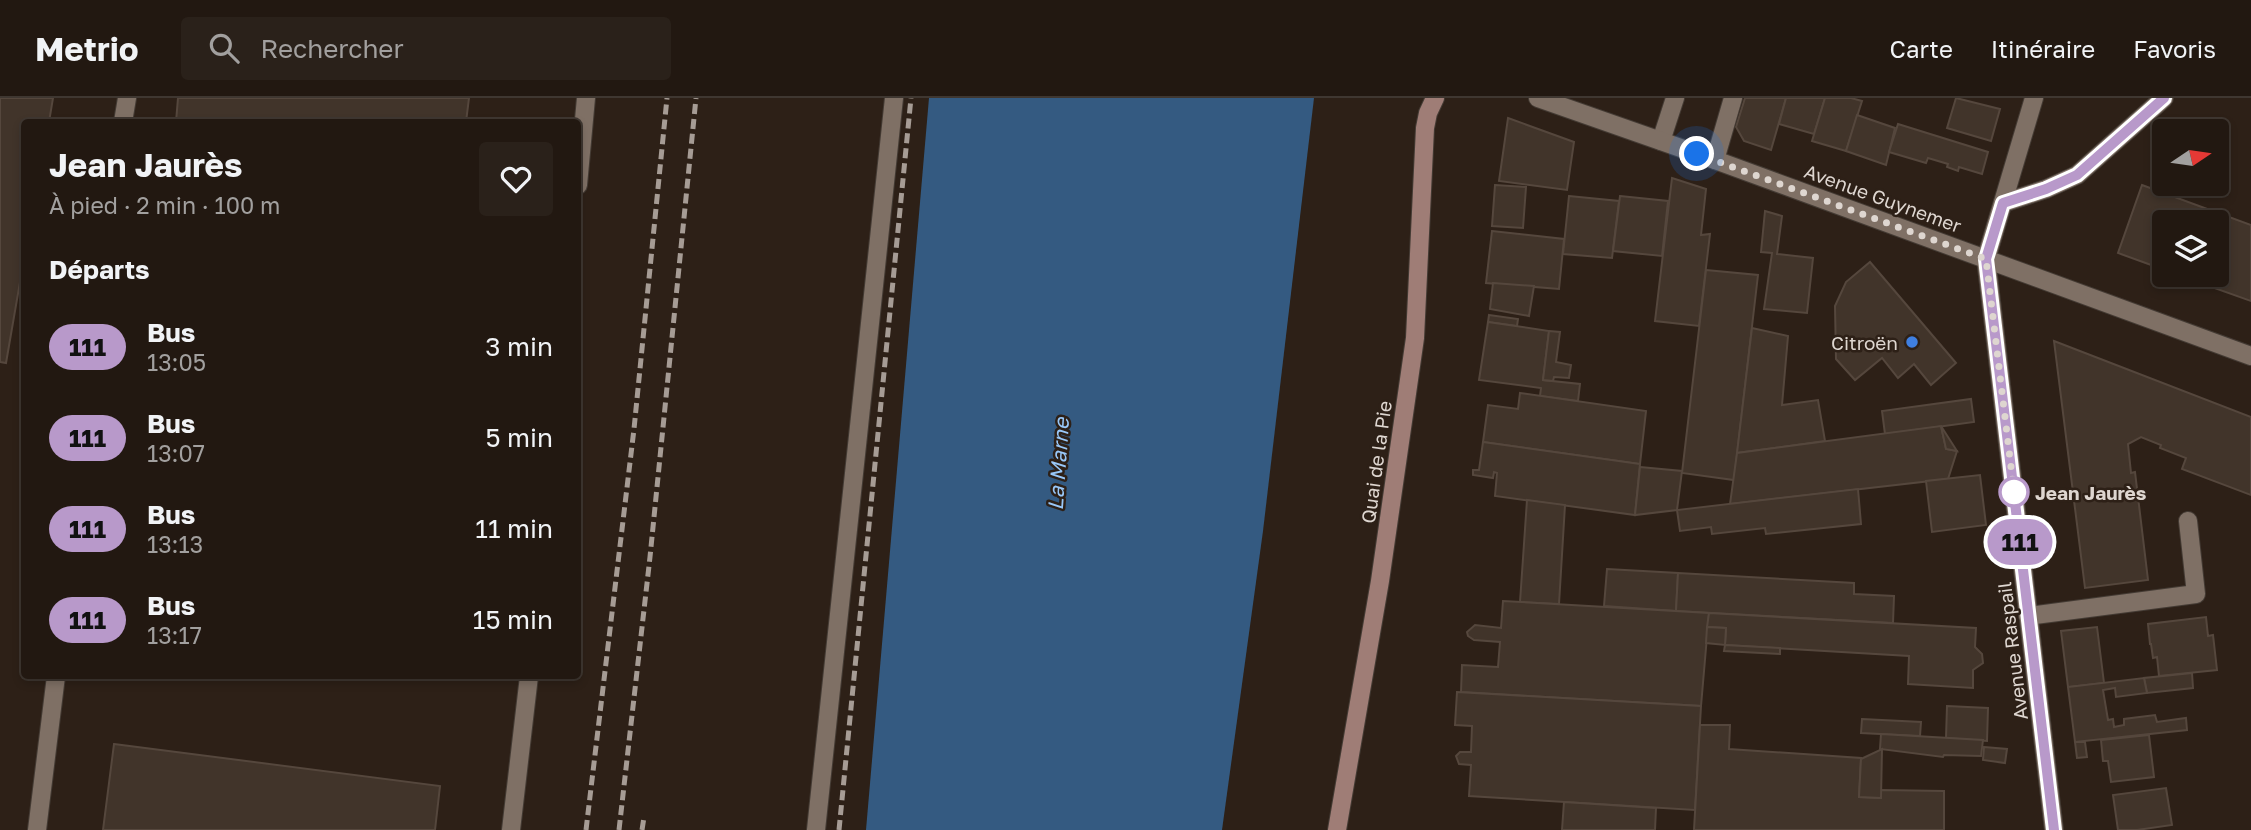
<!DOCTYPE html>
<html lang="fr">
<meta charset="utf-8">
<style>
:root{--surface:#221811;--page:#2a211a;--text:#f1f3f6;--muted:#a2a09f;--line:#3f3731}
body{margin:0;font-family:"Golos Text",sans-serif;background:var(--page);color:var(--text);height:100vh;display:flex;flex-direction:column;font-size:26px;white-space:nowrap}
*{box-sizing:border-box;margin:0}
p{font-size:23px;color:var(--muted)}
.icon{flex:none;width:38px;height:38px;fill:none;stroke:currentColor;stroke-width:2;stroke-linecap:round;stroke-linejoin:round}
.map{position:relative;flex:1;overflow:hidden}
.side{position:absolute;left:21px;top:21px;width:560px;height:560px;display:flex;flex-direction:column;background:var(--surface);border-radius:7px;box-shadow:0 4px 10px #0003,0 0 0 2px var(--line)}
.side>*{flex:none}
.badge{padding:0 14px;border-radius:23px;font-size:24px;line-height:46px}
.needle{width:46px;rotate:77deg}
.fabs{position:absolute;left:2152px;top:21px;display:grid;gap:14px}
.fabs a{display:grid;place-items:center;width:77px;height:77px;border-radius:7px;background:var(--surface);box-shadow:0 4px 10px #0003,0 0 0 2px var(--line);font-size:35px}
.you{position:absolute;width:35px;height:35px;margin:-18px;border:5px solid #fff;border-radius:50%;background:#1a73e8;box-shadow:0 0 0 10px #1a73e833}
.map>.badge{position:absolute;translate:-50% -50%;box-shadow:0 0 0 4px #fff}
h2{padding:0 28px;font-size:26px;line-height:63px}
.round{display:grid;place-items:center;flex:none;width:74px;height:74px;border-radius:7px;background:var(--page)}
.head{display:flex;align-items:center;justify-content:space-between;height:119px;padding:0 28px}
h1{font-size:33px;font-weight:700;line-height:52px}
ul{padding:0;list-style:none}
li{display:flex;align-items:center;gap:21px;height:91px;padding:0 28px}
li div{flex:1}
li b{display:block;font-size:26px}
li em{font-style:normal}
li .badge{min-width:77px;font-weight:700;text-align:center}
header{display:flex;align-items:center;gap:42px;box-sizing:border-box;height:98px;padding:0 35px;background:var(--surface);border-bottom:2px solid var(--line)}
header strong{font-size:33px}
nav{display:flex;gap:38px;margin-inline-start:auto;font-size:24px}
.search{width:490px;height:63px;background:var(--page);display:flex;align-items:center;gap:18px;box-sizing:border-box;padding:0 24px;border-radius:7px;color:var(--muted);font-size:26px}
.map>svg:first-child{display:block}
</style>
<header>
<strong>Metrio</strong>
<div class="search"><svg class="icon" aria-label="search" viewBox="0 0 24 24"><circle cx="10" cy="10" r="6"/><path d="M15 15l6 6"/></svg>Rechercher</div>
<nav><a>Carte</a><a>Itinéraire</a><a>Favoris</a></nav>
</header>
<div class="map">
<svg width="2251" height="732" viewBox="0 0 2251 732">
<rect width="100%" height="100%" fill="#2d2017"/>
<!-- water -->
<path fill="#345a81" d="M929,0H1314L1263,433L1222,732H866Z"/>
<!-- building -->
<g fill="#41342a" stroke="#55473d" stroke-width="2">
<path d="M0,0H53L49,24H24V161L6,265L0,264Z"/>
<path d="M178,0H469L466,24H176Z"/>
<path d="M1745,0H1786L1771,52L1744,43L1736,29Z"/>
<path d="M1786,0H1825L1814,36L1779,26Z"/>
<path d="M1825,0H1851L1862,3L1846,53L1812,43Z"/>
<path d="M1956,0L2000,11L1991,43L1947,30Z"/>
<path d="M1857,17L1895,30L1886,67L1846,53Z"/>
<path d="M1508,20L1574,44L1567,92L1499,83Z"/>
<path d="M1898,26L1988,54L1982,76L1959,69L1958,73L1947,69L1948,66L1928,60L1926,65L1889,54Z"/>
<path d="M1672,80L1706,91L1701,137L1710,136L1699,228L1655,223Z"/>
<path d="M1495,87L1526,89L1523,130L1492,128Z"/>
<path d="M2142,87L2251,127V203L2178,177H2217V124H2165V172L2118,155Z"/>
<path d="M1569,98L1619,103L1612,160L1563,156Z"/>
<path d="M1620,98L1668,103L1662,158L1613,153Z"/>
<path d="M1765,113L1782,118L1777,156L1813,160L1807,215L1764,211L1772,155L1761,154Z"/>
<path d="M1492,133L1564,141L1559,191L1486,185Z"/>
<path d="M1870,164L1956,265L1931,287L1914,266L1898,280L1882,260L1855,282L1836,261L1835,208L1846,184Z"/>
<path d="M1706,172L1758,177L1734,382L1682,375Z"/>
<path d="M1493,185L1534,188L1529,218L1490,211Z"/>
<path d="M1489,217L1518,221L1517,228L1488,224Z"/>
<path d="M1488,224L1549,233L1543,282L1580,286L1578,303L1540,298L1541,290L1479,282Z"/>
<path d="M1752,230L1788,238L1782,307L1818,302L1825,343L1737,355Z"/>
<path d="M1549,233L1560,234L1556,264L1571,267L1569,280L1554,279L1553,283L1543,282Z"/>
<path d="M2054,243L2251,319V397L2182,371L2186,360L2160,350L2161,347L2141,339L2128,346L2131,375L2135,374L2148,482L2085,490Z"/>
<path d="M1520,295L1646,313L1640,366L1483,344L1488,307L1518,311Z"/>
<path d="M1971,301L1974,324L1885,336L1882,313Z"/>
<path d="M1941,328L1946,351L1957,353L1948,381L1730,406L1737,355Z"/>
<path d="M1941,328L1957,353L1946,351Z"/>
<path d="M1483,344L1640,366L1635,417L1495,398L1497,375L1494,374L1493,380L1473,377V372H1479Z"/>
<path d="M1640,369L1682,373L1677,412L1635,417Z"/>
<path d="M1980,377L1986,427L1932,434L1926,383Z"/>
<path d="M1858,391L1861,426L1766,436L1765,430L1712,436L1711,429L1680,433L1677,412Z"/>
<path d="M1527,402L1565,407L1559,506L1520,504Z"/>
<path d="M1607,471L1678,475L1676,513L1604,508Z"/>
<path d="M1678,475L1854,485V496L1894,498L1893,525L1676,513Z"/>
<path d="M1503,503L1709,515L1701,608L1461,594L1462,567L1498,569L1500,544L1474,542L1468,538L1467,534L1475,527L1501,530Z"/>
<path d="M1709,515L1976,530L1975,549L1982,556L1983,565L1973,572V590L1908,586L1909,558L1725,547L1726,530L1707,529Z"/>
<path d="M2206,519L2208,538L2213,537L2217,572L2159,578L2157,559L2153,560L2151,546H2150L2148,526Z"/>
<path d="M1707,529L1726,530L1725,547L1706,545Z"/>
<path d="M2097,529L2104,585L2068,589L2061,533Z"/>
<path d="M1725,547L1780,550V556L1724,553Z"/>
<path d="M2192,575L2193,590L2147,595L2144,580Z"/>
<path d="M2144,580L2147,595L2116,599L2115,590L2103,592L2108,622L2113,621L2114,629L2124,627V621L2155,617L2157,624L2186,620L2187,632L2075,644L2068,589Z"/>
<path d="M1457,594L1701,608L1695,712L1469,698L1471,667L1459,666L1456,658L1460,654H1471L1472,628L1455,627Z"/>
<path d="M1947,608L1988,610L1987,643L1946,640Z"/>
<path d="M1862,621L1921,624L1920,638L1861,635Z"/>
<path d="M1700,627H1730L1729,651L1861,660L1859,699L1881,700V692L1944,693V732H1694Z"/>
<path d="M1881,636L1983,642L1981,658L1944,657L1943,659L1880,651Z"/>
<path d="M2149,637L2154,679L2111,684L2108,663H2103L2101,642Z"/>
<path d="M2075,644H2085L2087,659L2077,660Z"/>
<path d="M114,646L440,688L435,732H103Z"/>
<path d="M1984,649L2007,651L2005,665L1983,662Z"/>
<path d="M1882,651L1881,700L1859,699L1861,661Z"/>
<path d="M2166,690L2172,727L2137,732H2118L2113,697Z"/>
<path d="M1564,704L1656,710L1655,732H1562Z"/>
</g>
<g fill="none" stroke-linecap="round" stroke-linejoin="round">
<!-- lane casing -->
<g stroke="#443b34" stroke-width="20">
<g id="lane">
<path d="M1661,43L1675,0"/>
<path d="M1715,62L1733,0"/>
<path d="M2028,518L2196,496L2188,423"/>
<path d="M816,732L894,0"/>
</g>
</g>
<!-- street casing -->
<g stroke="#443b34" stroke-width="20">
<g id="street">
<path d="M1538,0L1715,62L2251,258"/>
<path d="M2034,0L1986,161L2054,732"/>
<path d="M123,24L127,0"/>
<path d="M578,87L586,0"/>
<path d="M2003,105L2046,91L2077,77L2164,0"/>
<path d="M37,732L56,578"/>
<path d="M511,732L529,578"/>
</g>
</g>
<!-- secondary casing -->
<g stroke="#443b34" stroke-width="20">
<path id="secondary" d="M1337,732L1380,483L1415,240L1425,30L1428,15L1435,0"/>
</g>
<!-- lane -->
<use href="#lane" stroke="#7f7065" stroke-width="18"/>
<!-- street -->
<use href="#street" stroke="#7f7065" stroke-width="18"/>
<!-- secondary -->
<use href="#secondary" stroke="#9f7d76" stroke-width="18"/>
<!-- rail -->
<g stroke="#a69c95" stroke-width="5" stroke-dasharray="10 5" stroke-linecap="butt">
<path d="M586,732L634,331L667,0"/>
<path d="M619,732L650,459L696,0"/>
<path d="M642,732L644,719"/>
<path d="M839,732L911,0"/>
</g>
</g>
<g fill="none" stroke-linecap="round" stroke-linejoin="round">
<!-- line casing -->
<g stroke="#fff" stroke-width="16">
<path id="line" d="M2054,732L1986,161L2003,105L2046,91L2077,77L2164,0"/>
</g>
<!-- line -->
<use href="#line" stroke="#b899ca" stroke-width="10"/>
<!-- walk -->
<path stroke="#ded6d0" stroke-width="7" stroke-dasharray="0 12.6" d="M1697,56L1986,161L2014,394"/>
</g>
<!-- markers -->
<circle fill="#3f7fe0" stroke="#2d2017" stroke-width="2.5" cx="1912" cy="244" r="7"/>
<circle fill="#fff" stroke="#b899ca" stroke-width="3.5" cx="2014" cy="394" r="14"/>
<g text-anchor="middle" dominant-baseline="central" stroke-width="5" stroke-linejoin="round" paint-order="stroke">
<!-- street labels -->
<g font-size="19" fill="#ded6d0" stroke="#2d2017">
<text transform="translate(1883 100) rotate(20)">Avenue Guynemer</text>
<text transform="translate(1376 364) rotate(-82)">Quai de la Pie</text>
<text transform="translate(2012 553) rotate(-97)">Avenue Raspail</text>
</g>
<!-- poi labels -->
<g font-size="19" fill="#ded6d0" stroke="#2d2017" text-anchor="end">
<text x="1898" y="244">Citroën</text>
</g>
<!-- stop labels -->
<g font-size="19" font-weight="bold" fill="#ded6d0" stroke="#2d2017" text-anchor="start">
<text x="2035" y="394">Jean Jaurès</text>
</g>
<!-- water labels -->
<g font-size="21" font-style="italic" fill="#99c8f9" stroke="#2d2017">
<text transform="translate(1058 366) rotate(-86)">La Marne</text>
</g>
</g>
</svg>
<div class="fabs">
<a><svg class="needle" viewBox="-14 -14 28 28"><path d="M0-13l5 13h-10z" fill="#e53935"/><path d="M0 13l5-13h-10z" fill="#a2a09f"/></svg></a>
<a><svg class="icon" aria-label="layers" viewBox="0 0 24 24"><path d="M12 4l9 5-9 5-9-5zM3 14l9 5 9-5"/></svg></a>
</div>
<div class="you" style="left:1697px;top:56px"></div>
<b class="badge" style="left:2020px;top:444px;background:#b899ca;color:#111">111</b>
<section class="side">
<div class="head"><div><h1>Jean Jaurès</h1><p>À pied · 2 min · 100 m</p></div><a class="round"><svg class="icon" aria-label="heart" viewBox="0 0 24 24"><path d="M12 20l-8-8c-3-5 5-10 8-4 3-6 11-1 8 4z"/></svg></a></div>
<h2>Départs</h2>
<ul>
<li><span class="badge" style="background:#b899ca;color:#111">111</span><div><b>Bus</b><p>13:05</p></div><em>3 min</em></li>
<li><span class="badge" style="background:#b899ca;color:#111">111</span><div><b>Bus</b><p>13:07</p></div><em>5 min</em></li>
<li><span class="badge" style="background:#b899ca;color:#111">111</span><div><b>Bus</b><p>13:13</p></div><em>11 min</em></li>
<li><span class="badge" style="background:#b899ca;color:#111">111</span><div><b>Bus</b><p>13:17</p></div><em>15 min</em></li>
</ul>
</section>
</div>
